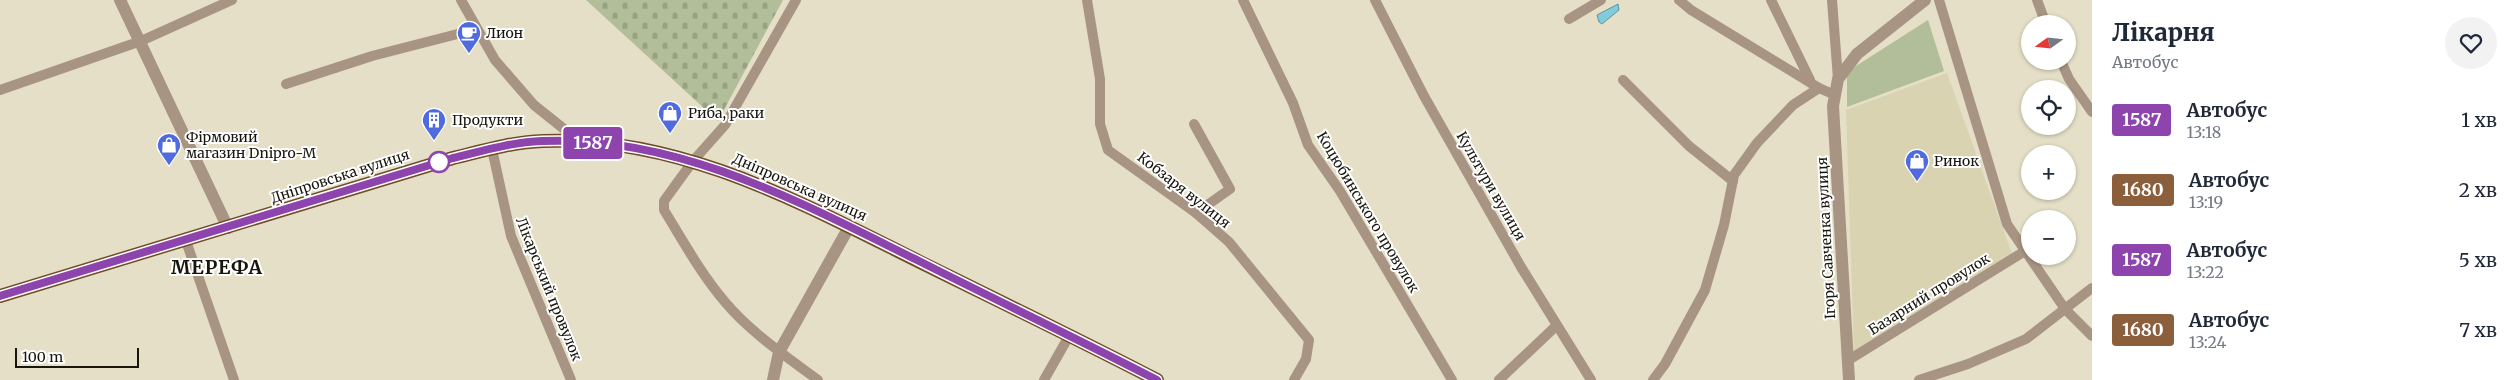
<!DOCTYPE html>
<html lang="uk">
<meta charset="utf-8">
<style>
:root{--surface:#fff;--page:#f2f2f3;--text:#1f2937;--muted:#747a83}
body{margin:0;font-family:Merriweather,serif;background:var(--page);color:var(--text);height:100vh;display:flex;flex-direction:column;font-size:19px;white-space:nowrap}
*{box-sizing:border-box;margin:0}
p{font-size:16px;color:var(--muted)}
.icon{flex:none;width:28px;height:28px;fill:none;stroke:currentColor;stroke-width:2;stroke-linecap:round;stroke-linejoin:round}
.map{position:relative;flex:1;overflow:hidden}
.details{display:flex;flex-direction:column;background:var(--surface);width:425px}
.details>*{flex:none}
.badge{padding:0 10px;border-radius:4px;font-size:18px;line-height:32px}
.needle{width:32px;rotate:255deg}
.fabs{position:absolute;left:2021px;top:15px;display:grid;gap:10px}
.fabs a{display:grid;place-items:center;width:55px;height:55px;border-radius:50%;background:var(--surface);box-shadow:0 1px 4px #0004;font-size:25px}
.scale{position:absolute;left:15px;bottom:12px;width:124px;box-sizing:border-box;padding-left:5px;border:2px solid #17150c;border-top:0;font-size:14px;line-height:18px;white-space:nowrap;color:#17150c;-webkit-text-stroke:4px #fff;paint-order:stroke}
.map>.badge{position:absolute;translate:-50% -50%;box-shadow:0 0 0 2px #fff}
.round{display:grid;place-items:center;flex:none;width:52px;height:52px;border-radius:26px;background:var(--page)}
.summary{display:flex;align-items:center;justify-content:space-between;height:85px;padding:0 20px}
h1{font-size:24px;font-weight:800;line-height:38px}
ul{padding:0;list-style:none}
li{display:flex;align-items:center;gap:15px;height:70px;padding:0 20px}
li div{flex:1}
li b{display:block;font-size:19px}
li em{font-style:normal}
li .badge{min-width:55px;font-weight:700;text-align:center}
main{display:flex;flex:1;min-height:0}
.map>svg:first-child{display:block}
</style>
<main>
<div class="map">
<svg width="2092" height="380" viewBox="0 0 2092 380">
<defs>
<pattern id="cemetery-stones" width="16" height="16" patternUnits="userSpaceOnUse" patternTransform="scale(1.25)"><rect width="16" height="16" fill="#b1be99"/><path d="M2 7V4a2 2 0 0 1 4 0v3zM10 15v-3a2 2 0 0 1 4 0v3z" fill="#98a283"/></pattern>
</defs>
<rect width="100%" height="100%" fill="#e4dfc6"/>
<!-- built -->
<path fill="#dad3b2" d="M1947,73L2012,254L1854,352L1846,110Z"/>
<!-- green -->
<path fill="#b1be99" d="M1928,20L1944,71L1847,107V75L1856,66Z"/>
<!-- cemetery -->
<path fill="url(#cemetery-stones)" d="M586,0H783L718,121Z"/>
<!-- water -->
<path fill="#80ccda" stroke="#60959c" d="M1618,4L1619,10L1602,24L1599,22L1597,15Z"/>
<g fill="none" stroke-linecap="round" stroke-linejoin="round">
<!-- minor -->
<g stroke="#a89483" stroke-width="10">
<path d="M461,0L495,60L534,105L579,141"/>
<path d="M796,0L725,125L693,161L664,201V210C683,241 701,274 725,302C750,332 787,357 818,380"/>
<path d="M1087,0L1100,79V124L1108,150L1196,213L1229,242L1309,340L1306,359L1294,380"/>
<path d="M1243,0L1293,103L1308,145L1340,191L1452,380"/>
<path d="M1375,0L1424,96L1521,267L1591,380"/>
<path d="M1679,0L1691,10L1819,88L1835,95"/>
<path d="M1771,0L1810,80"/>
<path d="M1832,0L1838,79"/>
<path d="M1939,0L2007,224L2065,309L2092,336"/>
<path d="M2037,0L2046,24"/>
<path d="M1569,19L1601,0"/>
<path d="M2061,61L2069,79L2092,112"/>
<path d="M1623,80L1689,146L1733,181"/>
<path d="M286,84L372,56L477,29"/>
<path d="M0,90L141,41L232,0"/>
<path d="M1194,124L1230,189L1196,213"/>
<path d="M492,149L511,236L571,380"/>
<path d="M186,241L234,380"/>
<path d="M1847,361L2025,251"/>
<path d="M1044,380L1069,336"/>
<path d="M1499,380L1556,326"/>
<path d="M1653,380L1665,364L1705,290L1724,225L1734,175L1757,143L1793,105L1819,88"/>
<path d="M1919,380L1968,364L2026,339L2092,288"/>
</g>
<!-- tertiary -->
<g stroke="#a89483" stroke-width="12">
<path d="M120,0L228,228"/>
<path d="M773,380L779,352L849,227"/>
<path d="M1849,380L1833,106L1838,79L1857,54L1925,0"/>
</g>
<!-- trunk -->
<path stroke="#704c26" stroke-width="14" d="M0,296L453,158C482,151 512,142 543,141C680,135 803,204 922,263C1001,302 1080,340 1157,380"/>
</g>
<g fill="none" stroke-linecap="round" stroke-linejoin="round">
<!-- line casing -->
<g stroke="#fff" stroke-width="11">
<path id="line" d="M0,296L453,158C482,151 512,142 542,141C679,135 801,203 919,261C998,301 1078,339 1157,380"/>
</g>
<!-- line -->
<use href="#line" stroke="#8e44ad" stroke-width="8"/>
</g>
<!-- icons -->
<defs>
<g id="cafe-pin" transform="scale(1.25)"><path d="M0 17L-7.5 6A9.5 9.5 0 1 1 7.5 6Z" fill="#506adf" stroke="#fff"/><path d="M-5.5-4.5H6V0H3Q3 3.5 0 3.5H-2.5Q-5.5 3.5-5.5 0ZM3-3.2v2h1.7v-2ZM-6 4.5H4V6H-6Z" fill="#fff"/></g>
<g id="shop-pin" transform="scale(1.25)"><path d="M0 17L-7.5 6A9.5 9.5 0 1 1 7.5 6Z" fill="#506adf" stroke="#fff"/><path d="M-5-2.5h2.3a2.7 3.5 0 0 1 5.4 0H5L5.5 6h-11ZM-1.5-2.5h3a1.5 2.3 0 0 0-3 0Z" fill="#fff"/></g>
<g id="building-pin" transform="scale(1.25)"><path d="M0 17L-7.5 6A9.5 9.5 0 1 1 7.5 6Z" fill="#506adf" stroke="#fff"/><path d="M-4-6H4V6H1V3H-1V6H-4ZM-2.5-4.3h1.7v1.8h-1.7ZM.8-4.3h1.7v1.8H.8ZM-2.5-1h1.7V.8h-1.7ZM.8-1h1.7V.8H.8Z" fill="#fff"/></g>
</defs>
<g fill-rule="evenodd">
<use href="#cafe-pin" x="469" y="33"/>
<use href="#shop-pin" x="670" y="113"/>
<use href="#building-pin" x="434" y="120"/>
<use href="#shop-pin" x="169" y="145"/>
<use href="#shop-pin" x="1917" y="161"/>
</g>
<!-- markers -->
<circle fill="#fff" stroke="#8e44ad" stroke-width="2.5" cx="439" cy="162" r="10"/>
<g text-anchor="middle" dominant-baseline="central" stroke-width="4" stroke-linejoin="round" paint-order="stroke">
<!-- poi labels -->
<g font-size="14" fill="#17150c" stroke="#fff" text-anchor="start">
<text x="486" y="33">Лион</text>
<text x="688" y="113">Риба, раки</text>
<text x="452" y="120">Продукти</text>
<text x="186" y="137">Фірмовий<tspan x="186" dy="16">магазин Dnipro-M</tspan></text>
<text x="1934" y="161">Ринок</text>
</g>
<!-- street labels -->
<g font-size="14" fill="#17150c" stroke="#fff">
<text transform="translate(340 176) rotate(-18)">Дніпровська вулиця</text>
<text transform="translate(1491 186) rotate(60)">Культури вулиця</text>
<text transform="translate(800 187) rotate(24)">Дніпровська вулиця</text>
<text transform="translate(1184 190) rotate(38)">Кобзаря вулиця</text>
<text transform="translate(1368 212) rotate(59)">Коцюбинського провулок</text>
<text transform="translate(1826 238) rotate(-93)">Ігоря Савченка вулиця</text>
<text transform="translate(549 289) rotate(68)">Лікарський провулок</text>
<text transform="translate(1929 294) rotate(-32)">Базарний провулок</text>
</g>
<!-- district labels -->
<g font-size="19" font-weight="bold" letter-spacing="1" fill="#17150c" stroke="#fff">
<text x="217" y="267">МЕРЕФА</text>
</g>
</g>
</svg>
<div class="fabs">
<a><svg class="needle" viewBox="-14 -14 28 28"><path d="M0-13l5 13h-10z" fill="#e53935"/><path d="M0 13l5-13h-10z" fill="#747a83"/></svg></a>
<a><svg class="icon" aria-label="locate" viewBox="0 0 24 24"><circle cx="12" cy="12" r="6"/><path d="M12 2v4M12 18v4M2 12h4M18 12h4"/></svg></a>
<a>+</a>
<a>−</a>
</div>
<div class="scale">100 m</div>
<b class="badge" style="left:593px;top:143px;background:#8e44ad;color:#fff">1587</b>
</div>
<section class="details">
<div class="summary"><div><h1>Лікарня</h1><p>Автобус</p></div><a class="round"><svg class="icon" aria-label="heart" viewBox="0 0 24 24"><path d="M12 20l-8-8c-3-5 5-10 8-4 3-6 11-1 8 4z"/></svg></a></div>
<ul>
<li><span class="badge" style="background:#8e44ad;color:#fff">1587</span><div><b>Автобус</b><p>13:18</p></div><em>1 хв</em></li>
<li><span class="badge" style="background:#8b5e3c;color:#fff">1680</span><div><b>Автобус</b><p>13:19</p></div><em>2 хв</em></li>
<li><span class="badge" style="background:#8e44ad;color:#fff">1587</span><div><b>Автобус</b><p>13:22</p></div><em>5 хв</em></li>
<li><span class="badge" style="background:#8b5e3c;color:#fff">1680</span><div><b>Автобус</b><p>13:24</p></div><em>7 хв</em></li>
</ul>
</section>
</main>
